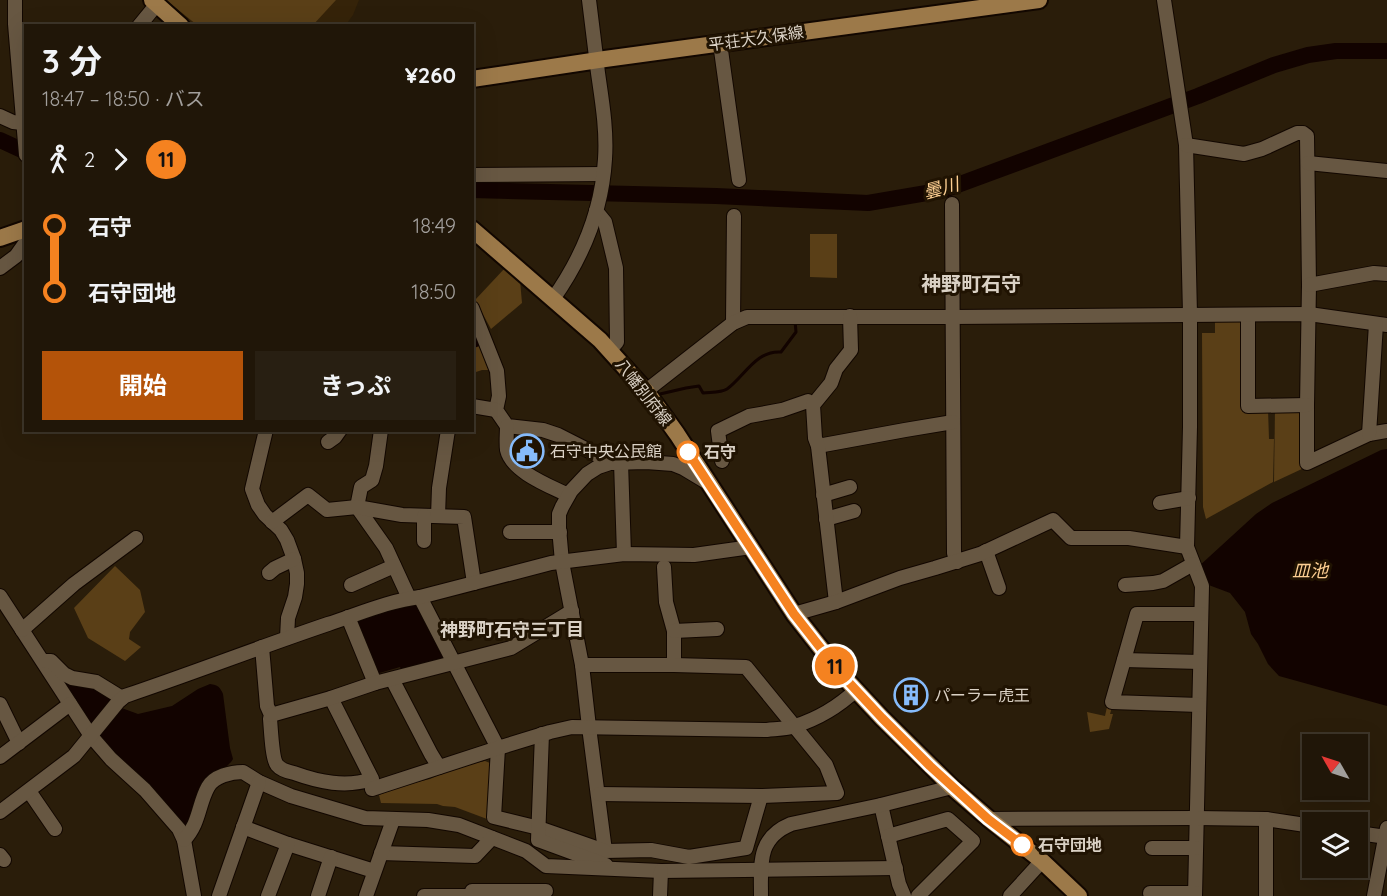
<!DOCTYPE html>
<html lang="ja">
<meta charset="utf-8">
<style>
:root{--surface:#201608;--page:#281f12;--text:#f1f3f6;--muted:#a29f9c;--line:#3d3529;--accent:#b45309}
body{margin:0;font-family:Quicksand,"Noto Sans JP",sans-serif;background:var(--page);color:var(--text);height:100vh;display:flex;flex-direction:column;font-size:22px;white-space:nowrap}
*{box-sizing:border-box;margin:0}
p{font-size:20px;color:var(--muted)}
.icon{flex:none;width:33px;height:33px;fill:none;stroke:currentColor;stroke-width:2;stroke-linecap:round;stroke-linejoin:round}
.map{position:relative;flex:1;overflow:hidden}
.sheet{position:absolute;left:24px;top:24px;width:450px;height:408px;display:flex;flex-direction:column;background:var(--surface);border-radius:0px;box-shadow:0 6px 24px #0002,0 0 0 2px var(--line)}
.sheet>*{flex:none}
.badge{padding:0 12px;border-radius:20px;font-size:21px;line-height:39px}
.needle{width:39px;rotate:309deg}
.tools{position:absolute;left:1302px;top:734px;display:grid;gap:12px}
.tools a{display:grid;place-items:center;width:66px;height:66px;border-radius:0px;background:var(--surface);box-shadow:0 6px 24px #0002,0 0 0 2px var(--line);font-size:30px}
.map>.badge{position:absolute;translate:-50% -50%;box-shadow:0 0 0 3px #fff}
.legs{display:flex;align-items:center;gap:9px;height:66px;padding:0 18px;font-size:20px}
.legs p{margin-inline-start:auto}
.headline{display:flex;align-items:center;justify-content:space-between;height:102px;padding:0 18px}
h1{font-size:33px;font-weight:700;line-height:45px}
.cta{display:flex;gap:12px;margin-top:auto;padding:12px 18px}
.cta a{flex:1;height:69px;border-radius:0px;background:var(--accent);color:#fff;font-size:24px;font-weight:700;line-height:69px;text-align:center}
.cta a+a{background:var(--page);color:var(--text)}
ul{padding:0 18px;list-style:none}
li{display:flex;align-items:center;gap:21px;height:66px;font-size:22px}
li i{display:grid;place-items:center;width:9px;height:100%;margin:0 8px;background:currentColor}
li i::after{content:'';width:15px;height:15px;margin:-8px;border:4px solid;border-radius:50%;background:var(--surface)}
li p{margin-inline-start:auto}
li:first-child i{background:linear-gradient(#0000 50%,currentColor 0)}
li:last-child i{background:linear-gradient(currentColor 50%,#0000 0)}
.map>svg:first-child{display:block}
</style>
<div class="map">
<svg width="1387" height="896" viewBox="0 0 1387 896">
<rect width="100%" height="100%" fill="#2a1d0a"/>
<!-- built -->
<path fill="#352309" d="M163,0H359L353,15L345,26L192,25Z"/>
<!-- green -->
<g fill="#5a3f17">
<path d="M166,0H336L313,25H197Z"/>
<path d="M810,234H837V278L810,277Z"/>
<path d="M505,268L520,280L522,303L491,329L475,300Z"/>
<path d="M1215,321H1239L1243,324V410L1268,409L1269,439H1274L1273,482L1206,519L1203,507L1202,333H1215Z"/>
<path d="M484,342L494,370H482L473,373V346Z"/>
<path d="M1275,409L1304,412V468L1274,482Z"/>
<path d="M115,566L140,590L145,612L130,632L129,639L141,647L125,661L88,638L74,608Z"/>
<path d="M1107,707H1112L1110,714H1113L1109,729L1090,732L1087,712L1105,716Z"/>
<path d="M485,761L490,763L487,819L455,807L443,806L437,804L381,803L379,795L405,785L430,779L457,767Z"/>
</g>
<!-- water -->
<g fill="#120300">
<path d="M1387,449V706L1279,676L1268,664L1258,644L1251,634L1245,612L1230,593L1206,584L1198,567L1256,514L1272,503L1381,450Z"/>
<path d="M418,602L445,655L444,660L402,672L400,667L376,674L354,622L356,618Z"/>
<path d="M54,671L98,687L114,699L94,726L89,725Z"/>
<path d="M210,684C218,685 220,687 223,694L230,748L233,759C226,771 210,774 201,785L187,827L180,825L99,739L98,734L119,707L138,714L172,706L198,689Z"/>
</g>
<g fill="none" stroke-linecap="round" stroke-linejoin="round">
<!-- stream -->
<path stroke="#120300" stroke-width="3" d="M660,394L686,388L699,386L703,393C710,392 721,393 727,389C744,377 756,350 781,352L796,332L795,321"/>
<!-- canal -->
<path stroke="#120300" stroke-width="9" d="M472,344L482,340"/>
<!-- river -->
<g stroke="#120300" stroke-width="16">
<path d="M0,140L26,152"/>
<path d="M472,190L716,196L868,203L944,190L1198,96L1274,65L1308,55L1336,51H1387"/>
</g>
<!-- minor casing -->
<g stroke="#120700" stroke-width="16">
<g id="minor">
<path d="M15,0V24L26,155"/>
<path d="M1164,0L1186,145L1190,314V427L1187,547L1202,586L1195,896"/>
<path d="M139,26L157,4"/>
<path d="M720,43L739,180"/>
<path d="M0,116L13,122L23,123"/>
<path d="M1186,145L1244,154L1262,149L1297,133H1303L1307,136L1309,285L1307,405V463L1369,434L1387,431"/>
<path d="M1308,163L1387,171"/>
<path d="M472,175L603,174"/>
<path d="M952,204L954,553L957,562"/>
<path d="M596,211L605,222L616,268L617,342L610,350"/>
<path d="M0,268L16,256L26,242"/>
<path d="M1309,285L1374,273L1387,274"/>
<path d="M553,299C582,258 602,210 605,159C607,130 602,101 598,73C595,48 592,24 589,0"/>
<path d="M472,308L497,371L499,396L496,410L507,426L543,430L558,435L613,463"/>
<path d="M1248,315V406L1307,405"/>
<path d="M733,323L734,216"/>
<path d="M646,391L733,323L747,317H952L1309,314L1387,325"/>
<path d="M472,406L496,410"/>
<path d="M507,426C507,433 506,442 507,450C512,472 550,486 568,495"/>
<path d="M266,430L252,489L258,505L265,515L281,530L287,540L294,559L297,573V584L295,597L288,618L287,638"/>
<path d="M381,430L376,466L372,480L361,487L357,507L386,548L409,598"/>
<path d="M1369,434L1376,324"/>
<path d="M328,442L335,437L340,430"/>
<path d="M818,446L905,430L953,422"/>
<path d="M722,461L718,431L749,416L782,410L808,401L813,405"/>
<path d="M621,462L624,554"/>
<path d="M708,483L683,468L673,464L646,462L610,463L598,467L587,474L571,491L562,507L559,514V528L562,562L582,665L589,727L605,851L651,850L689,857L746,848L761,796"/>
<path d="M823,495L850,487"/>
<path d="M1160,503L1189,498"/>
<path d="M438,516L439,488L448,430"/>
<path d="M826,519L854,511"/>
<path d="M272,522L308,495L327,510L357,507L402,515L464,517L474,583"/>
<path d="M510,532H560"/>
<path d="M424,541V516"/>
<path d="M986,551L999,588"/>
<path d="M664,567L666,602L674,631V665"/>
<path d="M269,573L275,568L294,559"/>
<path d="M351,585L394,566"/>
<path d="M1125,585L1153,583L1163,581L1193,564"/>
<path d="M0,596L91,736L111,759L145,790L179,829L184,840L194,896"/>
<path d="M420,597L498,748L494,817L539,828L605,851"/>
<path d="M836,602L818,446L815,438L813,405L831,383L836,369L851,350L850,316"/>
<path d="M794,614L836,602L900,578L935,568L980,554L1053,520L1071,538H1129L1187,547"/>
<path d="M348,617L375,683"/>
<path d="M22,630L74,584L136,538"/>
<path d="M674,631L717,629"/>
<path d="M262,647L267,706L271,715L270,719C271,729 272,759 277,765C281,770 289,772 294,773C319,782 346,788 372,779L331,698"/>
<path d="M1124,660L1200,662"/>
<path d="M46,661H51L64,674L72,678L96,682L122,698"/>
<path d="M582,665H674L746,667L826,765L837,793L761,796L599,794"/>
<path d="M392,679L431,754L439,767"/>
<path d="M0,704L19,743"/>
<path d="M1199,705L1112,702L1137,614H1201"/>
<path d="M271,715L331,698L375,683L511,648L572,611"/>
<path d="M542,734L538,840L606,865"/>
<path d="M0,757L70,704"/>
<path d="M372,789L498,748L550,732L572,727L767,730C776,729 787,729 795,726C817,719 839,706 856,690"/>
<path d="M29,791L55,829"/>
<path d="M881,805L899,884L904,896"/>
<path d="M0,812L74,756L118,702L125,696C193,673 260,647 328,624C359,614 388,601 420,597L551,563L624,554L694,555L751,547"/>
<path d="M989,819L1196,818L1266,819L1312,826"/>
<path d="M1266,819V896"/>
<path d="M243,827L288,844L374,871"/>
<path d="M1358,833L1387,837"/>
<path d="M888,836L948,819L973,841L918,896"/>
<path d="M184,840C200,823 198,805 208,787C214,776 231,772 243,772L259,782L291,796L365,818L428,820L459,825L526,851L546,866L661,871L896,868"/>
<path d="M1152,848H1195"/>
<path d="M381,853L475,856L492,838"/>
<path d="M0,855L4,860"/>
<path d="M1150,893H1195"/>
<path d="M219,896L259,782"/>
<path d="M268,896L288,844"/>
<path d="M318,896L331,857"/>
<path d="M366,896L393,820"/>
<path d="M424,896H472"/>
<path d="M472,896V891H546"/>
<path d="M660,896L661,871"/>
<path d="M761,896C761,864 757,838 791,824L881,805L952,787"/>
<path d="M1010,896L1042,861"/>
<path d="M1374,896L1387,828"/>
</g>
</g>
<!-- major casing -->
<g stroke="#120700" stroke-width="20">
<g id="major">
<path d="M152,0L181,26"/>
<path d="M472,79L605,59L1039,0"/>
<path d="M472,229L600,340L646,391L677,434L794,614L841,674L882,718L952,787L989,819L1042,861L1079,896"/>
<path d="M0,238L26,229"/>
</g>
</g>
<!-- minor -->
<use href="#minor" stroke="#675742" stroke-width="14"/>
<!-- major -->
<use href="#major" stroke="#9c7949" stroke-width="16"/>
</g>
<g fill="none" stroke-linecap="round" stroke-linejoin="round">
<!-- line-1 casing -->
<g stroke="#fff" stroke-width="14">
<path id="line-1" d="M688,452L794,614L841,674L882,718L930,766L988,819L1022,845"/>
</g>
<!-- line-1 -->
<use href="#line-1" stroke="#f58220" stroke-width="9"/>
</g>
<!-- icons -->
<defs>
<g id="civic-ring" transform="scale(1.725)"><circle r="9.5" fill="#201302" stroke="#86bbfb" stroke-width="1.5"/><path d="M-.6-6.5H3V-4.5H.6V-3L4-1V1h2V6H-6V1h2V-1L-.6-3ZM-1.2 2.5V6h2.4V2.5Z" fill="#86bbfb"/></g>
<g id="building-ring" transform="scale(1.725)"><circle r="9.5" fill="#201302" stroke="#86bbfb" stroke-width="1.5"/><path d="M-4-6H4V6H1V3H-1V6H-4ZM-2.5-4.3h1.7v1.8h-1.7ZM.8-4.3h1.7v1.8H.8ZM-2.5-1h1.7V.8h-1.7ZM.8-1h1.7V.8H.8Z" fill="#86bbfb"/></g>
</defs>
<g fill-rule="evenodd">
<use href="#civic-ring" x="527" y="451"/>
<use href="#building-ring" x="911" y="695"/>
</g>
<!-- markers -->
<g fill="#fff" stroke="#f58220" stroke-width="3">
<circle cx="688" cy="452" r="10"/>
<circle cx="1022" cy="845" r="10"/>
</g>
<g text-anchor="middle" dominant-baseline="central" stroke-width="6" stroke-linejoin="round" paint-order="stroke">
<!-- street labels -->
<g font-size="16" fill="#dad1c5" stroke="#201302">
<text transform="translate(756 38) rotate(-8)">平荘大久保線</text>
<text transform="translate(644 392) rotate(52)">八幡別府線</text>
</g>
<!-- poi labels -->
<g font-size="16" fill="#dad1c5" stroke="#201302" text-anchor="start">
<text x="550" y="451">石守中央公民館</text>
<text x="934" y="695">パーラー虎王</text>
</g>
<!-- stop labels -->
<g font-size="16" font-weight="bold" fill="#dad1c5" stroke="#201302" text-anchor="start">
<text x="704" y="452">石守</text>
<text x="1038" y="845">石守団地</text>
</g>
<!-- water labels -->
<g font-size="18" font-style="italic" fill="#fdcf92" stroke="#201302">
<text transform="translate(941 188) rotate(-15)">曇川</text>
<text x="1310" y="570">皿池</text>
</g>
<!-- neighbourhood labels -->
<g font-size="18" font-weight="bold" fill="#dad1c5" stroke="#201302">
<text x="512" y="629">神野町石守三丁目</text>
</g>
<!-- quarter labels -->
<g font-size="20" font-weight="bold" fill="#dad1c5" stroke="#201302">
<text x="971" y="283">神野町石守</text>
</g>
</g>
</svg>
<div class="tools">
<a><svg class="needle" viewBox="-14 -14 28 28"><path d="M0-13l5 13h-10z" fill="#e53935"/><path d="M0 13l5-13h-10z" fill="#a29f9c"/></svg></a>
<a><svg class="icon" aria-label="layers" viewBox="0 0 24 24"><path d="M12 4l9 5-9 5-9-5zM3 14l9 5 9-5"/></svg></a>
</div>
<b class="badge" style="left:835px;top:666px;background:#f58220;color:#111">11</b>
<section class="sheet">
<div class="headline"><div><h1>3 分</h1><p>18:47 – 18:50 · バス</p></div><b>¥260</b></div>
<div class="legs"><svg class="icon" aria-label="walk" viewBox="0 0 24 24"><circle cx="13" cy="4" r="2"/><path d="M13 8l-2 6 4 7M11 14l-3 7M7 12l3-4h3l4 4"/></svg>2<svg class="icon" aria-label="forward" viewBox="0 0 24 24"><path d="M9 5l7 7-7 7"/></svg><b class="badge" style="background:#f58220;color:#111">11</b></div>
<ul>
<li><i style="color:#f58220"></i><b>石守</b><p>18:49</p></li>
<li><i style="color:#f58220"></i><b>石守団地</b><p>18:50</p></li>
</ul>
<div class="cta"><a>開始</a><a>きっぷ</a></div>
</section>
</div>
